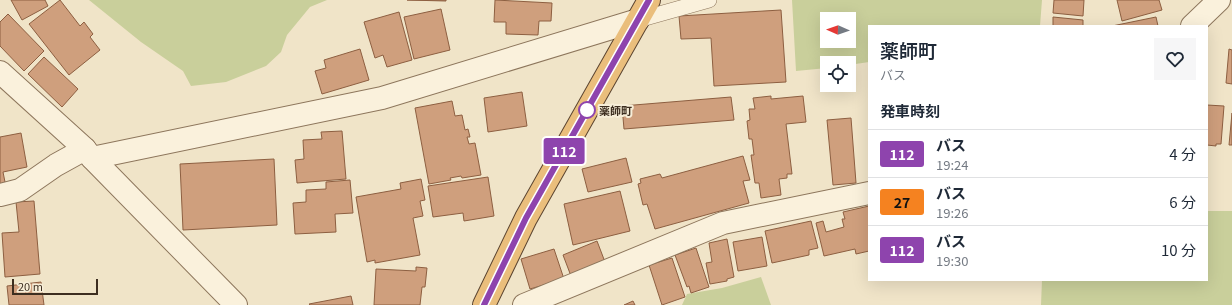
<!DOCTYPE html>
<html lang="ja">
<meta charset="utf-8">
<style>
:root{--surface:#fff;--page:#f6f6f7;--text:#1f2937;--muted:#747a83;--line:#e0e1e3}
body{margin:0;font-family:Georgia,"Noto Sans JP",serif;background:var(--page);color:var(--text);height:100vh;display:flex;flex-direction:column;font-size:15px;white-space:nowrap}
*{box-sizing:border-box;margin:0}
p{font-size:13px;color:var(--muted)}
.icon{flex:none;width:22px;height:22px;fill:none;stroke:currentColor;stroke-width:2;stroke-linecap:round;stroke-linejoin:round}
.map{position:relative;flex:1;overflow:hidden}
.drawer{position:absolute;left:868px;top:25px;width:340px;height:256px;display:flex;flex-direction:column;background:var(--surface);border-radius:0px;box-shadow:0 4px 16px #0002}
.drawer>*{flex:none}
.badge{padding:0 8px;border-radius:3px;font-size:14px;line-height:26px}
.needle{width:26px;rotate:272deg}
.controls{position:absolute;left:820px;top:12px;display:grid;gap:8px}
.controls a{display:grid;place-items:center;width:36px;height:36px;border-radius:0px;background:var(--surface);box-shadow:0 4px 16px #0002;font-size:20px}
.scale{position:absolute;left:12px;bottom:10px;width:86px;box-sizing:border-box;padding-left:4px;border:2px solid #3d2e20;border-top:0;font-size:11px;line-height:14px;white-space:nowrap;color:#3d2e20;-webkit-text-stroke:3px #f7eed8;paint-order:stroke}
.map>.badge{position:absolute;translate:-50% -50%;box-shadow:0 0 0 2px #fff}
h2{padding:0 12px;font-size:15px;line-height:36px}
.round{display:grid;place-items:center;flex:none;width:42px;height:42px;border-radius:0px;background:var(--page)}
.head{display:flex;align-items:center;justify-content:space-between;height:68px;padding:0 12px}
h1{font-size:19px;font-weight:600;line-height:30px}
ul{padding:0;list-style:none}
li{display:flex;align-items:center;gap:12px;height:48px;padding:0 12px;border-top:1px solid var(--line)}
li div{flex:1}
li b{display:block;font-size:15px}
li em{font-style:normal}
li .badge{min-width:44px;font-weight:700;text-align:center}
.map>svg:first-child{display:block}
</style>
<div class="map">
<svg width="1232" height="305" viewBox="0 0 1232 305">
<rect width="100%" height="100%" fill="#f0e4c8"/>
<!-- green -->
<g fill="#c9cf9b" fill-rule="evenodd">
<path d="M89,0H327L310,7L287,35L281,52L266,66L226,82L191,86L183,71L141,42Z"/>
<path d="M792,0H1042L1040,26H869V62L849,65V63H827V68L796,71ZM827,19H849V41H827Z"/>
<path d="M1207,211H1232V305H1041L1042,280H1207Z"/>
<path d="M761,277L771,305H682L687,294L722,288Z"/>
</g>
<!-- building -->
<g fill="#cf9f7d" stroke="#8d5f41">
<path d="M11,0H45L48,6L22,20Z"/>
<path d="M60,0L80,26L84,22L93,34L90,37L100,50L69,75L29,24Z"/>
<path d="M407,0H446V1Z"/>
<path d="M495,0L552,3L551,21H539L538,35L506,34V22H494Z"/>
<path d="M1054,0H1084L1083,16L1053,13Z"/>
<path d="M1117,0H1159L1162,10L1122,21Z"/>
<path d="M441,9L450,50L414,59L404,17Z"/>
<path d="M781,10L786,82L714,86L711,38L681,39L679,16Z"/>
<path d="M399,12L412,60L387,67L383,55L375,58L364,22Z"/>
<path d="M8,14L44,51L24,71L0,46V22Z"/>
<path d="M1053,17L1083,20V26H1053Z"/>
<path d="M1156,17L1158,26H1112Z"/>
<path d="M360,49L369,80L322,94L315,71L326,68L324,60Z"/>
<path d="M1229,49L1232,50V84L1226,83Z"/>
<path d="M44,57L78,89L62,107L28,74Z"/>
<path d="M522,92L527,126L488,132L484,98Z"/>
<path d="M771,96V99L803,96L806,122L786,124L792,174H787V178L779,179L781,195L761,198L759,183H755L751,155H754L752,139H749L747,121L750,120L749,109H755L753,98Z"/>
<path d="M731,97L734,120L624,129L622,106Z"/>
<path d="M452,101L455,116L462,115L465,130L468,129L470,137H467L469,144L475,143L481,175L462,178L461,176L450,178L451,180L429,184L415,108Z"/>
<path d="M1207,105L1224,106L1221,144H1216V146L1207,145Z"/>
<path d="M1232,113V145H1229Z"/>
<path d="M851,118L856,183L833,185L827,120Z"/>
<path d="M342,131L346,179L297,183L295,160L304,159L303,140L322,139L321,132Z"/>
<path d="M21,133L27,167L3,172L6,187L0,188V137Z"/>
<path d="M743,156L750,180L743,181L749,203L655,229L647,204L643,205L638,184L641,183L640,179L660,174L662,178Z"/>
<path d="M626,158L632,182L588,192L582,169Z"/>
<path d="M274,159L277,225L183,230L180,164Z"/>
<path d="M488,177L494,216L464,221L463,213L433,217L428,186Z"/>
<path d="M421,179L425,200L420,201L423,216L413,218L420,255L375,263V260L367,262L356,197L401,189L400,183Z"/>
<path d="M350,180L353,213L335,214L336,232L295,234L293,203L306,202V190L326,189V182Z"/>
<path d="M620,191L630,231L573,245L564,204Z"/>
<path d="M34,201L40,274L5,277L2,233L19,232L16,202Z"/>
<path d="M869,206V251L856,254L855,249L824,256L816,223L823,221L826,232L844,227L842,219H845L843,212Z"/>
<path d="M811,221L818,248L809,250V255L772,263L765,231Z"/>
<path d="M762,237L767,266L738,271L733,242Z"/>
<path d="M727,239L734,277L727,279V281L710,284L706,263L712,262L709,243Z"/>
<path d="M597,241L605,262L571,276L563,255Z"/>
<path d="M696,248L709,287L691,293L689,286L687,287L675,255Z"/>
<path d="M554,249L564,279L530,289L521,259Z"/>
<path d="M672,258L685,297L662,305L649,265Z"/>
<path d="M416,267L427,268L425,287H422L420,305H374L376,269L416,271Z"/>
<path d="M41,282L44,305H9L7,286Z"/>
<path d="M351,296L353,305H310L309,304Z"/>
<path d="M633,301L635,305H624Z"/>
</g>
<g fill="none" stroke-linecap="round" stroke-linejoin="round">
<!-- service casing -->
<g stroke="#8d765c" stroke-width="16">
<path id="service" d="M638,20L709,0"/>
</g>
<!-- minor casing -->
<g stroke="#8d765c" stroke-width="24">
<g id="minor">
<path d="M1192,26L1219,0"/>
<path d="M92,158L382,98L638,20"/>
<path d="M0,195L20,190L56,165L85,149"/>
<path d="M524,305L723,223L869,193"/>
</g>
</g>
<!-- tertiary casing -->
<g stroke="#8d765c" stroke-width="24">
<path id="tertiary" d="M0,72L85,149L92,158L236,305"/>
</g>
<!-- trunk casing -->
<g stroke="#5b4430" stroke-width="24">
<path id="trunk" d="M484,305L526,218L649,0"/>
</g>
<!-- service -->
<use href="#service" stroke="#faf1dc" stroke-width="15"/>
<!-- minor -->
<use href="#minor" stroke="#faf1dc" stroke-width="22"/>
<!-- tertiary -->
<use href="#tertiary" stroke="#faf1dc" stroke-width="22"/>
<!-- trunk -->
<use href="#trunk" stroke="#eabe7c" stroke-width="22"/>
</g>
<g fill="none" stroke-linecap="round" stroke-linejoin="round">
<!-- line casing -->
<g stroke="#fff" stroke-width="9">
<path id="line" d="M484,305L526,218L649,0"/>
</g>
<!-- line -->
<use href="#line" stroke="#8e44ad" stroke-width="6"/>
</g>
<!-- markers -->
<circle fill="#fff" stroke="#8e44ad" stroke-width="2" cx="587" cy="110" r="8"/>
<g text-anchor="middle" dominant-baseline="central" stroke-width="4" stroke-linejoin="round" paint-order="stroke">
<!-- stop labels -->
<g font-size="11" font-weight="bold" fill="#3d2e20" stroke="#f7eed8" text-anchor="start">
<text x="599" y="110">薬師町</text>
</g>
</g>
</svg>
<div class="controls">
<a><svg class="needle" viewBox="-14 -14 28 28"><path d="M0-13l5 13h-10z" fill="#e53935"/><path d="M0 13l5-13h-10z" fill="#747a83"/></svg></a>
<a><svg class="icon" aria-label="locate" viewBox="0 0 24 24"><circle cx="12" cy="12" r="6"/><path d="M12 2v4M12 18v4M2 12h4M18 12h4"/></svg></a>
</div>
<div class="scale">20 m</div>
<b class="badge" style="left:564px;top:151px;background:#8e44ad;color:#fff">112</b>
<section class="drawer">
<div class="head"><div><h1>薬師町</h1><p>バス</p></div><a class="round"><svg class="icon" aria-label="heart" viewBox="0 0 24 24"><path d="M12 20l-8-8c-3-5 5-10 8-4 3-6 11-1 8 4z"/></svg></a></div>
<h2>発車時刻</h2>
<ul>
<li><span class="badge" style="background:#8e44ad;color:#fff">112</span><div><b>バス</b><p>19:24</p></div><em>4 分</em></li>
<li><span class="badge" style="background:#f58220;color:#111">27</span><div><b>バス</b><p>19:26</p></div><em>6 分</em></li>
<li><span class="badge" style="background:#8e44ad;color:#fff">112</span><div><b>バス</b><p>19:30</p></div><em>10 分</em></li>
</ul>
</section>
</div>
